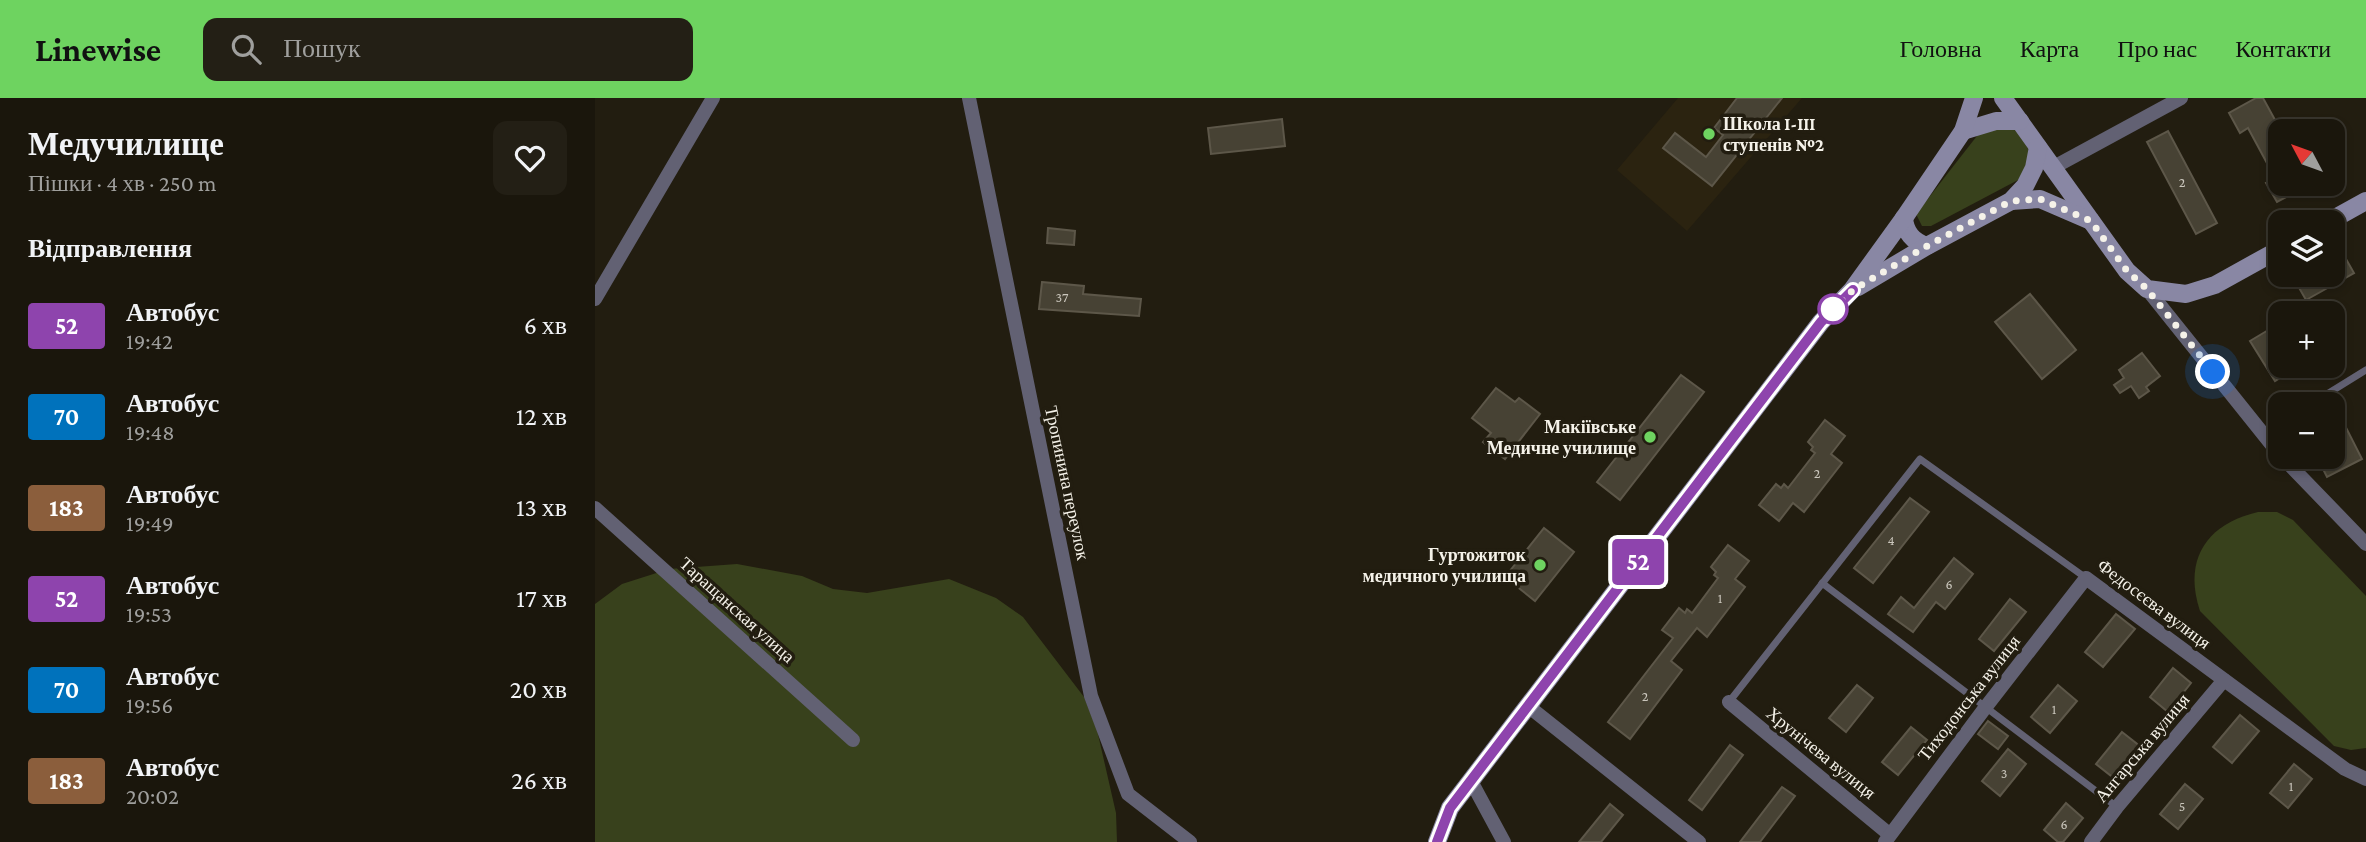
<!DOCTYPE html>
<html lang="uk">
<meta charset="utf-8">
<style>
:root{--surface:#1a160c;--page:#231f15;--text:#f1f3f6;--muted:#9f9f9d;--line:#38352d;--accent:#6ed360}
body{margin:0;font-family:"Crimson Pro",serif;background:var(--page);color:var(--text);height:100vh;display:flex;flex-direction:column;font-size:26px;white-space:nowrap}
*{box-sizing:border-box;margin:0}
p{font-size:23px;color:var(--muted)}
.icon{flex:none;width:38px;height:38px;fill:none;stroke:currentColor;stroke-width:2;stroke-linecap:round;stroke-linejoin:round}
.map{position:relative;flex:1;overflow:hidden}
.drawer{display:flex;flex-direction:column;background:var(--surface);width:595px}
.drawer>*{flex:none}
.badge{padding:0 14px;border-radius:5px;font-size:24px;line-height:46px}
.needle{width:46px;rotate:311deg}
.controls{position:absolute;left:1673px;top:21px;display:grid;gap:14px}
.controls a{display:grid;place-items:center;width:77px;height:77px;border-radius:14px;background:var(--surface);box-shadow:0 4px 10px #0003,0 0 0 2px var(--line);font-size:35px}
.you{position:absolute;width:35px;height:35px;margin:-18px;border:5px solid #fff;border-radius:50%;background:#1a73e8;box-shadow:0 0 0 10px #1a73e833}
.map>.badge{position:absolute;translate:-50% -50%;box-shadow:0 0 0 4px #fff}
h2{padding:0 28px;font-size:26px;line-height:63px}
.round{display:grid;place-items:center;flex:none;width:74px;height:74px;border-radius:14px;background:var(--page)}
.headline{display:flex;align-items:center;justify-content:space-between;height:119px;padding:0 28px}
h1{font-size:33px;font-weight:700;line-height:52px}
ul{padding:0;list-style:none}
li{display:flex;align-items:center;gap:21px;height:91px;padding:0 28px}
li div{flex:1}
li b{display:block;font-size:26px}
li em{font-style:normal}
li .badge{min-width:77px;font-weight:700;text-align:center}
header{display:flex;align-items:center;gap:42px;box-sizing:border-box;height:98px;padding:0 35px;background:var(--accent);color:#111}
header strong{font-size:33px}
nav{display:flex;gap:38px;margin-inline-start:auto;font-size:24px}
.search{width:490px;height:63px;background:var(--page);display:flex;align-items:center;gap:18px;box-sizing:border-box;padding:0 24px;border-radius:14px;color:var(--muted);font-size:26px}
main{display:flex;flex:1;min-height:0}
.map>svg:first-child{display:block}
</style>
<header>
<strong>Linewise</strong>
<div class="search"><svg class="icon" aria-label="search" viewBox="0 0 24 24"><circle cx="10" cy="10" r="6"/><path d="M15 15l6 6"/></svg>Пошук</div>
<nav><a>Головна</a><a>Карта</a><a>Про нас</a><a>Контакти</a></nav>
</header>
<main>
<section class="drawer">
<div class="headline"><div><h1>Медучилище</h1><p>Пішки · 4 хв · 250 m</p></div><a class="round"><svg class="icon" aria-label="heart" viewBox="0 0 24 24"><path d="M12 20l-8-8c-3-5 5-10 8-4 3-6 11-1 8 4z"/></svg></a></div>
<h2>Відправлення</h2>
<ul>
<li><span class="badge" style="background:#8e44ad;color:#fff">52</span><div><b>Автобус</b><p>19:42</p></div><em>6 хв</em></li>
<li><span class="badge" style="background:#0072bc;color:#fff">70</span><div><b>Автобус</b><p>19:48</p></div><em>12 хв</em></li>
<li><span class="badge" style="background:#8b5e3c;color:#fff">183</span><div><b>Автобус</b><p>19:49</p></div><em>13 хв</em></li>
<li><span class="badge" style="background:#8e44ad;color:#fff">52</span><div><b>Автобус</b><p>19:53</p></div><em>17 хв</em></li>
<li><span class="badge" style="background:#0072bc;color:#fff">70</span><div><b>Автобус</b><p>19:56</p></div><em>20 хв</em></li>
<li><span class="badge" style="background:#8b5e3c;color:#fff">183</span><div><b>Автобус</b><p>20:02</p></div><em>26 хв</em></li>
</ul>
</section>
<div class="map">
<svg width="1771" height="744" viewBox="0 0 1771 744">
<rect width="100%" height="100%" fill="#221d10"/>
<!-- built -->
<path fill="#2b2310" d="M1083,0H1207L1092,133L1022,72Z"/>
<!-- green -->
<g fill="#38411c">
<path d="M1416,29C1437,45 1440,61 1423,82L1336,128H1327L1321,116L1385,34Z"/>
<path d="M1663,414H1682L1698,422L1771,498V650L1756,652L1739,648L1605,513C1588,462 1611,426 1663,414Z"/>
<path d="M142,466L207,478L238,491L272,495L354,481L401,500L428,519L489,599L502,632L521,715L522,744H0V506L27,486L74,471Z"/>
</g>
<!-- building -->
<g fill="#474234" stroke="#5d5749" stroke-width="2">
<path d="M1142,0H1187L1117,88L1068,50L1080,35L1111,59L1128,37L1119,30Z"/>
<path d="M1661,0H1668L1685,31V86H1716L1682,104L1671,85L1680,80L1653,30L1645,35L1634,15Z"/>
<path d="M687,21L690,48L616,56L613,30Z"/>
<path d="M1573,33L1622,125L1601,136L1552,44Z"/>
<path d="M453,130L480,133L479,147L452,145Z"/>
<path d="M1747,154L1759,175L1711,202L1699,181L1707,177H1738V159Z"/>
<path d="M447,184L489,188L488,196L546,201L544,218L444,211Z"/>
<path d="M1435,196L1481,252L1447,281L1400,224Z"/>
<path d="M1675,231L1685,247V268H1704L1680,283L1655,243Z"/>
<path d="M1547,255L1565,278L1551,289L1554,293L1544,300L1536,288L1525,295L1519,287L1529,280L1524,272Z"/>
<path d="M1086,277L1109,294L1025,402L1002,384Z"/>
<path d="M901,290L920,304L924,300L945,316L910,361L888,344L896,335L877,320Z"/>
<path d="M1738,304L1767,361L1732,379L1722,359H1738Z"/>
<path d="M1230,322L1250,338L1236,356L1247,365L1209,414L1198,405L1184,423L1164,407L1181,386L1186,390L1189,386L1193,390L1220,355L1216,352L1218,349L1213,344Z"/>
<path d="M1315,400L1334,414L1278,485L1259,470Z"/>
<path d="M949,430L979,454L940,503L910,479Z"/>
<path d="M1133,447L1154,463L1140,481L1150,489L1112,539L1102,530L1076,563L1087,572L1035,641L1013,624L1078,540L1067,532L1084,510L1090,515L1092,511L1097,515L1123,480L1119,477L1121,474L1116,469Z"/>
<path d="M1359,460L1378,476L1350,511L1341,504L1318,534L1293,516L1306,499L1319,510Z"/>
<path d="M1415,501L1431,514L1399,553L1384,541Z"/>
<path d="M1521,516L1540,531L1508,569L1490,554Z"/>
<path d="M1578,570L1596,585L1573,614L1555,599Z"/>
<path d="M1262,587L1278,600L1251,634L1234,620Z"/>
<path d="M1463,587L1482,603L1455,635L1436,619Z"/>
<path d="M1645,617L1664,633L1637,665L1618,649Z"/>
<path d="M1393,623L1413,638L1403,651L1383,636Z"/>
<path d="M1316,629L1332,642L1303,677L1287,664Z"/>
<path d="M1527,634L1546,649L1520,681L1501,666Z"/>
<path d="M1135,647L1148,657L1107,712L1094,702Z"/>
<path d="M1413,651L1431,666L1405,698L1387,683Z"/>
<path d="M1699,666L1717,681L1693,710L1675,695Z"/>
<path d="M1590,686L1608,701L1583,731L1565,716Z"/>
<path d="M1187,689L1200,698L1165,744H1145Z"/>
<path d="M1471,705L1488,720L1468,744H1463L1449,732Z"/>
<path d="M1015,706L1028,717L1006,744H984Z"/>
</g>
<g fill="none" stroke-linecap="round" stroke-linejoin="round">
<!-- lane -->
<g stroke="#626173" stroke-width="7">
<path d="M1716,306L1771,272"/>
<path d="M1668,336L1685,325"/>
<path d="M1227,485L1522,709"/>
<path d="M1134,604L1325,361L1491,480"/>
</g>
<!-- street -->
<g stroke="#626173" stroke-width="14">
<path d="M374,0L496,598L533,696L595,744"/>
<path d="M1459,69L1586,0"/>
<path d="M1552,191L1685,357"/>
<path d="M0,201L118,0"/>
<path d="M1687,359L1771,446"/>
<path d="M0,410L258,642"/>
<path d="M1134,604L1294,736"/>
<path d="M933,608L1104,744"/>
<path d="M876,683L909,744"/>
<path d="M1290,744L1390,610L1491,480L1750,671L1771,681"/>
<path d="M1496,744L1522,709L1629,582"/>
</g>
<!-- secondary -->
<g stroke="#8987a4" stroke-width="18">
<path d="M1408,0L1532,173L1552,191L1591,196L1620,187L1685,151"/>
<path d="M1368,33L1401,23H1425"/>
<path d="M1416,103L1445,101L1496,123"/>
<path d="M1309,120C1310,134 1318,144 1332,148"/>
<path d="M1733,124L1771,103"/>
<path d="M1263,189L1332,148L1416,103L1430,88L1439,70L1443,49"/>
<path d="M842,744L855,710L1226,224L1257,192L1309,120L1368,33L1379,0"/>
</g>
</g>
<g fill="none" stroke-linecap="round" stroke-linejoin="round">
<!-- line casing -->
<g stroke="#fff" stroke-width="16">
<path id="line" d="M842,744L855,710L1226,224L1258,192"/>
</g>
<!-- line -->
<use href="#line" stroke="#8e44ad" stroke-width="10"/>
<!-- walk -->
<path stroke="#f5f2e9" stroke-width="7" stroke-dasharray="0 12.6" d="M1238,211L1258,192L1332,148L1416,103L1445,101L1496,123L1532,173L1552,191L1618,274"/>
</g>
<!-- markers -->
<g fill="#6ed360" stroke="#221d10" stroke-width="2.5">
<circle cx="1114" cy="36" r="7"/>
<circle cx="1055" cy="339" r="7"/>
<circle cx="945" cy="467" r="7"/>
</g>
<circle fill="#fff" stroke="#8e44ad" stroke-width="3.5" cx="1238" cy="211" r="14"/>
<g text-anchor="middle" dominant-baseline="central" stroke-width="7" stroke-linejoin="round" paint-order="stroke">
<!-- number labels -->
<g font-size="14" fill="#cac6bc">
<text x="1587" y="84">2</text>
<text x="467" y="199">37</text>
<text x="1222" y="375">2</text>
<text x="1296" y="442">4</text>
<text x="1354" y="486">6</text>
<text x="1125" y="500">1</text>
<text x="1050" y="598">2</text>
<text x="1459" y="611">1</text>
<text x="1409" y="675">3</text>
<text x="1696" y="688">1</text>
<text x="1587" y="708">5</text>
<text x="1469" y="726">6</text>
</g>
<!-- poi labels -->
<g font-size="18" font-weight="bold" fill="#f5f2e9" stroke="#221d10" text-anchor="end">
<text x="1128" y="26" text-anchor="start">Школа I-III<tspan x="1128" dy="21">ступенів №2</tspan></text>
<text x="1041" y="329">Макіївське<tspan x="1041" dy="21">Медичне училище</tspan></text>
<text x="931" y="457">Гуртожиток<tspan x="931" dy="21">медичного училища</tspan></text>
</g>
<!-- street labels -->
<g font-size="18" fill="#f5f2e9" stroke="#221d10">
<text transform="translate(472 385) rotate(78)">Тропинина переулок</text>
<text transform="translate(1559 506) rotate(37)">Федосєєва вулиця</text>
<text transform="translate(142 512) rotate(42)">Таращанская улица</text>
<text transform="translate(1374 600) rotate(-52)">Тиходонська вулиця</text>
<text transform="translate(1547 650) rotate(-50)">Ангарська вулиця</text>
<text transform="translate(1226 655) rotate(39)">Хрунічева вулиця</text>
</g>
</g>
</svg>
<div class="controls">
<a><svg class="needle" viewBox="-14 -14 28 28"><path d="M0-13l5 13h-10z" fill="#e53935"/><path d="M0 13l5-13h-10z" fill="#9f9f9d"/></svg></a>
<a><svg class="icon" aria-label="layers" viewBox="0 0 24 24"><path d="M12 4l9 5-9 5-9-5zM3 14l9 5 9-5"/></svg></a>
<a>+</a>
<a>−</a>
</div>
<div class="you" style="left:1618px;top:274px"></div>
<b class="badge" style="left:1043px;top:464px;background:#8e44ad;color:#fff">52</b>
</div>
</main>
